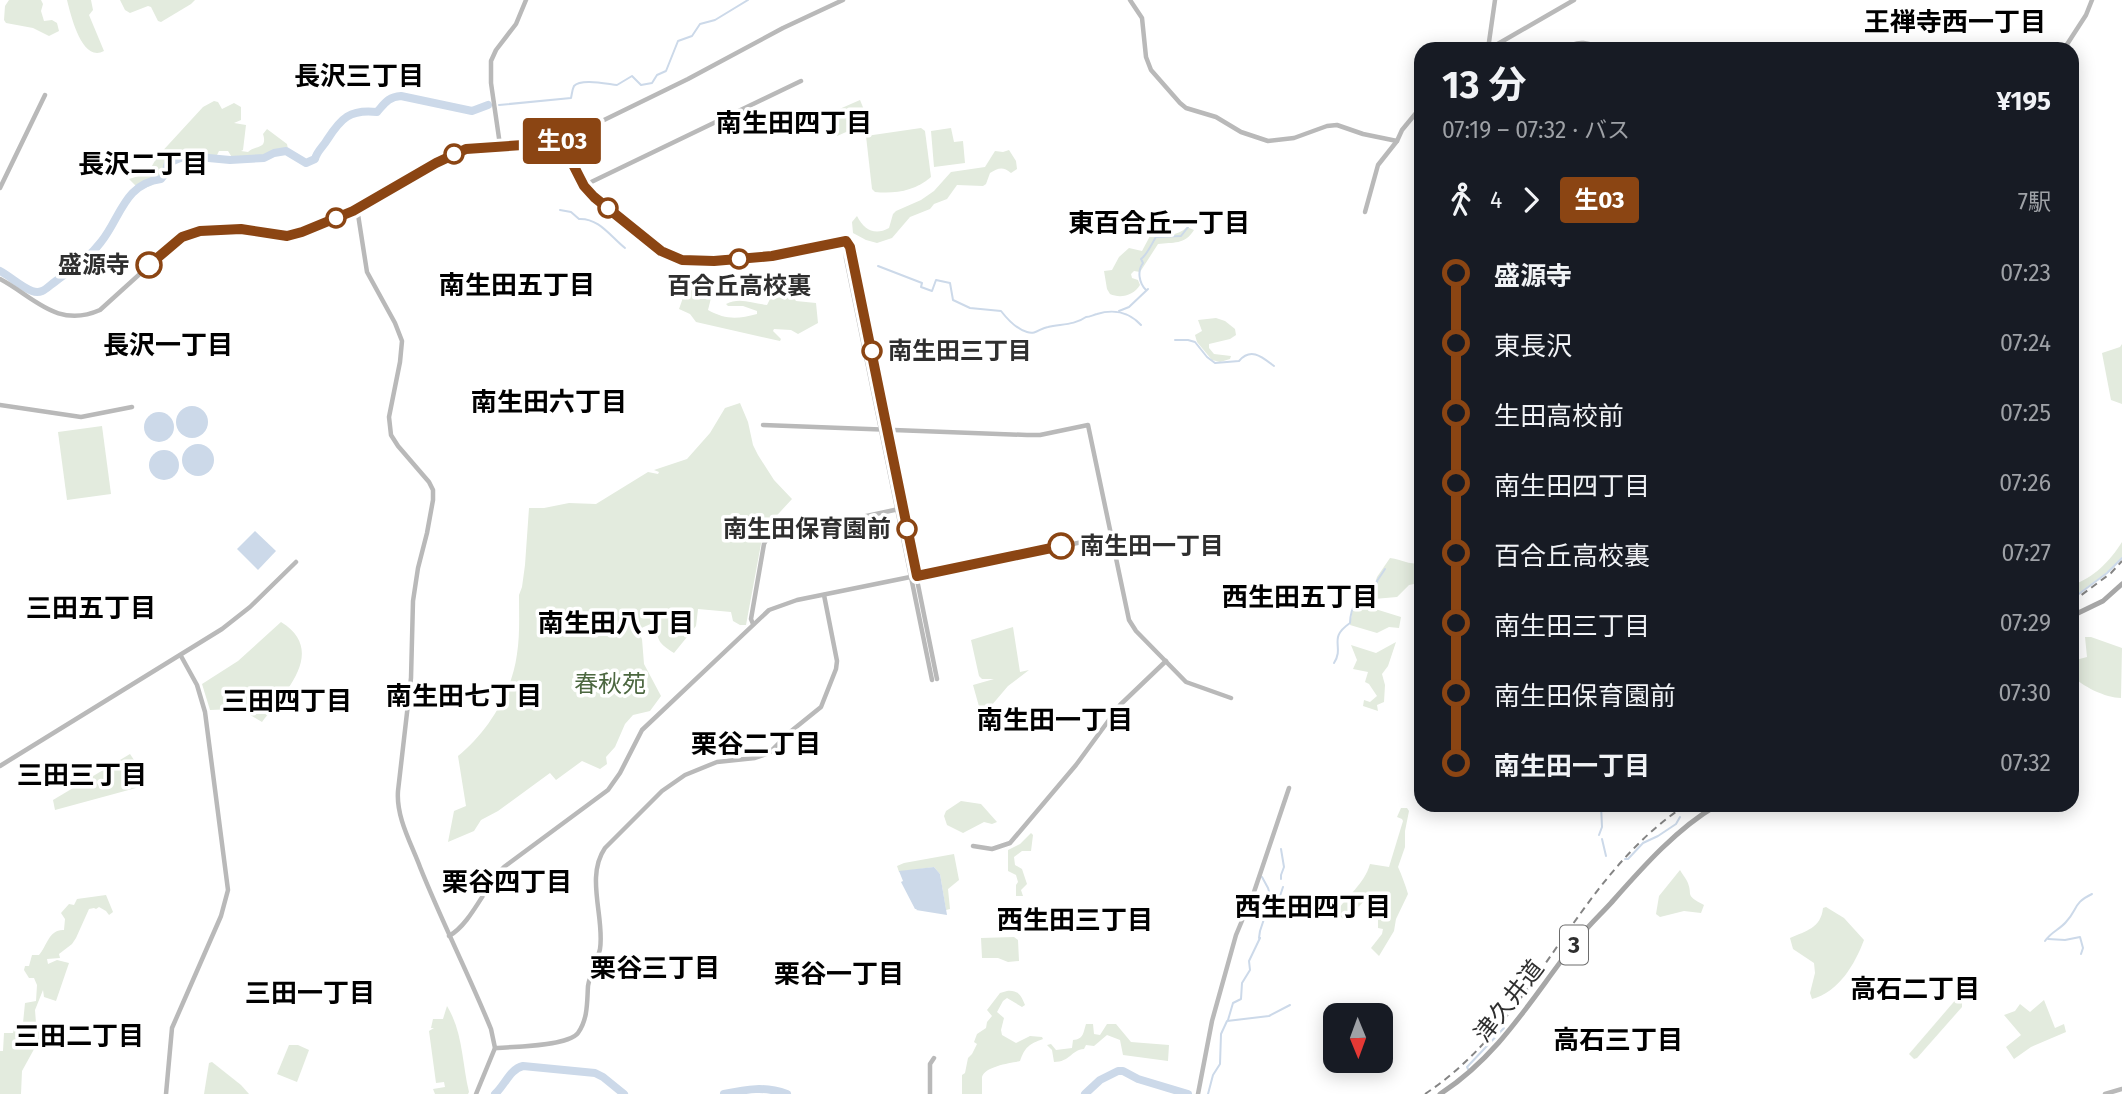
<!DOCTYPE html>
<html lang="ja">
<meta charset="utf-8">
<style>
:root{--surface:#171b24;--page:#242831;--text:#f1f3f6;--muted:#9ea1a6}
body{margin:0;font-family:"Fira Sans","Noto Sans JP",sans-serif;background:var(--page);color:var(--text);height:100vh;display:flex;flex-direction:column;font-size:26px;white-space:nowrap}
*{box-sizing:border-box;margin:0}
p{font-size:23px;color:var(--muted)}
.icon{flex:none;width:38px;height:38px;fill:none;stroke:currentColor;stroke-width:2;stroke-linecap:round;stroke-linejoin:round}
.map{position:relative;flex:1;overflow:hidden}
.details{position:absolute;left:1414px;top:42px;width:665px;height:770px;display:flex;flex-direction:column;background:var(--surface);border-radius:21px;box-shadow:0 4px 18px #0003}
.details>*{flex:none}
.badge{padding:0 14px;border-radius:5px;font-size:24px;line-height:46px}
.needle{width:46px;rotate:179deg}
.buttons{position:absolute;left:1323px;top:1003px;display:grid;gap:14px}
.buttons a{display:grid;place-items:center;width:70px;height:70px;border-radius:14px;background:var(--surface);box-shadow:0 4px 18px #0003;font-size:35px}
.map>.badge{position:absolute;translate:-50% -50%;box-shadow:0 0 0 4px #fff}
.legs{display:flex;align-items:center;gap:10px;height:77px;padding:0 28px;font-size:23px}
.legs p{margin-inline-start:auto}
.summary{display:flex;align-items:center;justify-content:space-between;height:119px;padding:0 28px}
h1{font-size:38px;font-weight:700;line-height:52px}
ul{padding:0 28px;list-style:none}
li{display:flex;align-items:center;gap:24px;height:70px;font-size:26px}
li i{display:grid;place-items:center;width:10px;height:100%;margin:0 9px;background:currentColor}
li i::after{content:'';width:18px;height:18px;margin:-9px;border:5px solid;border-radius:50%;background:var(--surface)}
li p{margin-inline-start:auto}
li:first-child i{background:linear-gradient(#0000 50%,currentColor 0)}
li:last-child i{background:linear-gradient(currentColor 50%,#0000 0)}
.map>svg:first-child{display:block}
</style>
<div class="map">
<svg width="2122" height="1094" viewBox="0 0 2122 1094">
<rect width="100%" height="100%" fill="#fff"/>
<!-- green -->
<g fill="#e3ebde">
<path d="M9,0H41L43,4L41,11L44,21L52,20L57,23L59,31L49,36L33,28L6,23L4,20L5,6Z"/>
<path d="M67,0H91L93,10L89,15L104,51C82,63 71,16 67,0Z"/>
<path d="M120,0H195L191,4L161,22L158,21L151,7L148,6L130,13L125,10Z"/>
<path d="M860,100L869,122L837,136L828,114Z"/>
<path d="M214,101L218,102L222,109L234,103L241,107V120L234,123L246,125L243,150L241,151L248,152C255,145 268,150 263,134L267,129L287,144L288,149L285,154H278L259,160L235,162L228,151H219L216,157L199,156L185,162H175L168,169L164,180L140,190L129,179L148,173L157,157L203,107Z"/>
<path d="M921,128L925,131L931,177C915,191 895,194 875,192L872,189L866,136Z"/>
<path d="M951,128L954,142L963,141L965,163L934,167L931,131Z"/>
<path d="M1009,150L1016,161L1017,169L1011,173C1003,166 998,168 990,173L986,184L983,186L957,185L947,199L934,204L930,209L910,217L892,238L877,243L866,240L853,233L852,222L857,216C864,230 875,236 889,228L893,214L896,211L921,200L934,191L951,172L985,167L995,151L1003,152Z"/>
<path d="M1187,227L1194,230C1185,245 1173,242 1158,244L1140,272L1134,271L1131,274L1132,278L1138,280L1140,285C1134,295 1121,299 1110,294L1107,289L1104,271L1112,270L1119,257L1129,248L1142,251L1150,236C1164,235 1177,237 1187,227Z"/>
<path d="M673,283L711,298L708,310C726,320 738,319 757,314V311L743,306H728L726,304C739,297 752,303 767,305L770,299L792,295L796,301L816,303L818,323L798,334L791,330L774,329L773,331L781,339L780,341L696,322L690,314L679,309L685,292L669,289L670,285Z"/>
<path d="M1216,318L1225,321L1235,329L1236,335L1230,339L1209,344V348L1214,354L1231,356L1230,359L1220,362L1212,360L1197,342L1195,335L1202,331L1198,320Z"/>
<path d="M2122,344V404L2111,400L2102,353L2120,347Z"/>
<path d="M740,403L748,422L753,445L758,455L774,480L792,499L769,524L761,544L746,625H740L733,621L731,612L698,609L696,626L674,653C658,643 658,641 655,622L637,630L642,639L644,664L661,696L650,711L633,715L625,724L615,747L606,757L607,764L600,769L582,761L556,780L550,773L498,811L481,820L474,831L448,842L454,811L466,806L458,756C487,733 512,693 517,654C520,635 519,615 519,595L522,587L525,565L529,508H544L569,503L596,504L648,472L658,474L659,472L654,470L687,459L710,433L725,408Z"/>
<path d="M102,426L111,494L67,500L58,432Z"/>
<path d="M2122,542V557L2106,573L2072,598V585C2094,578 2110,561 2122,542Z"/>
<path d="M1390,558C1403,560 1407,564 1421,564V581L1419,583L1409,585L1397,597L1374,599L1372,608L1401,617L1399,628L1389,627L1377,633L1350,625L1354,602L1373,590L1377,577Z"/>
<path d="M281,622C328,651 284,694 262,722L242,710L235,709L210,710L202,684L238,661Z"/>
<path d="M1013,627L1020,672L1029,670L1008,686L991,706L980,710L973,685L994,679H982L979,676L971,640Z"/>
<path d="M2085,637H2091L2122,648L2121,698C2106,698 2081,686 2072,675V661L2087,657Z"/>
<path d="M1396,642L1388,666L1382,674L1385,685L1384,702L1377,705L1378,711L1363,706L1364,700L1370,702L1377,696L1369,684L1365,682L1368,672L1353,669L1357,660L1351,645L1376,653Z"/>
<path d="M130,754L134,760L138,786L136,788L55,810L53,800Z"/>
<path d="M961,801L981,804L997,822L992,824L984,822L963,833L947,825L944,816L946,811Z"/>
<path d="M1401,808H1407L1409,811L1405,831V847L1398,867C1402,876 1405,884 1408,894L1396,919L1394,931L1379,956L1371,948L1382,934L1383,929L1378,928V918L1383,907L1386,896C1368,891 1356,910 1346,921L1336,913C1347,895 1364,885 1370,864L1389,867L1403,821L1402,819L1397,817Z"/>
<path d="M1031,833L1033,835L1031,851H1022L1014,857L1015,865L1022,869L1027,884L1021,890L1023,896H1016V885L1018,882L1016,875L1008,871V850L1020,844Z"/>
<path d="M954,854L959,880L948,889L950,909L946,910L940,874L934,867L899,872L897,866L904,863Z"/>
<path d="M1680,870C1682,874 1685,877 1687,881C1694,896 1683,894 1704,905L1701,913L1684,911L1660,917L1656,914L1659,896Z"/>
<path d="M106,895L113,912L109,915L106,911L99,907L96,909L94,908L89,909L76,938L72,944L59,954L60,958L47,959L48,964L57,960L69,963L56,1001L44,997L43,990L35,1010L36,1023L44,1026V1031L22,1071L21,1094H0V1051H3L4,1033H13L16,1022L23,1023L25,1003L36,1001L37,985L34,978H29L24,970L25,966H29L32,955H39C47,946 49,929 64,930L65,919L61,913L69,904L74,905L77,899Z"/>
<path d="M1826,907L1844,918L1864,940C1855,964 1839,992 1812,999L1810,993L1815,973L1814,963L1793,949L1790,938C1806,931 1821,928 1823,908Z"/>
<path d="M1014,937L1018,940L1019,961L1008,962L998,958H982L981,938Z"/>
<path d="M1007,991C1018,990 1021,995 1025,1005L1022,1007L1007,998L1003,1001L997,1012L1004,1018L1001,1030L1002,1035L1016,1043L1030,1036L1042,1037L1043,1039C1029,1044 1025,1047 1020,1061C1011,1063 985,1066 982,1077C982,1079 982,1091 982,1094H962V1075L965,1073L968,1058L972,1054L977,1044L974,1042L977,1034L986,1028L987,1022L992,1016L987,1010L1000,993Z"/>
<path d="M1958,997L1962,1003V1007L1917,1058L1914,1059L1909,1054Z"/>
<path d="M2044,1000L2055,1028L2064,1024L2066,1032L2031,1047L2014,1059L2006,1047L2021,1035L2004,1015L2015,1011L2020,1004L2030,1012Z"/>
<path d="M447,1006C463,1032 462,1063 469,1092L468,1094H435L433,1089L445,1087L444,1082L436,1083L429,1031L434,1028H431L433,1019H443Z"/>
<path d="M1086,1024H1093L1094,1034L1100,1035L1107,1024H1116L1131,1042L1169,1045L1168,1061L1123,1055L1120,1040L1107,1035L1094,1046L1086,1045L1084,1049C1071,1050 1070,1062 1054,1062L1052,1050L1047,1045L1051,1044L1056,1050L1072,1048L1073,1040C1084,1039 1083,1033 1086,1024Z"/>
<path d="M289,1045H298L309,1050L297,1082L277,1074Z"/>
<path d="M212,1062L241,1085L249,1094H204L209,1063Z"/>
</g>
<!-- water -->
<g fill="#ccd9e9">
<circle cx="192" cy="422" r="16"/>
<circle cx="159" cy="427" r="15"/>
<circle cx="198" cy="460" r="16"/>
<circle cx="164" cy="465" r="15"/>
<path d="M255,531L276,551L258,570L237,549Z"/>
<path d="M934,867L940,874L947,915L916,910L917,909H915L901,882L903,881L899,871Z"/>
</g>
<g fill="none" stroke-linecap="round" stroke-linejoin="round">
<!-- stream -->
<g stroke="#ccd9e9" stroke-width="2">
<path d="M499,105L571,98C572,94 572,90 574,86C581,78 607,84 617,85L632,76L641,85L652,83L657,75L666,71L678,41L692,36L700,24L715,20L748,0"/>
<path d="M560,210L571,212L579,219C599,218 610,236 625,248"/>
<path d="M878,266L922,283L921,287L932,291L936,280L950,283L953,300L970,308L1001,311C1008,320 1016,329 1027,332C1036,335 1040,328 1048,327C1061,324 1075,325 1086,317C1090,317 1093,315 1097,314C1113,309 1129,312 1141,325"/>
<path d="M1146,290C1139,283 1137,271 1143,263L1141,259C1147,255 1152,243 1156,237L1181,236L1188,227"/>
<path d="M1119,311L1129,307L1148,289"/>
<path d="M1175,340H1188L1195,342L1207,357L1215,363L1239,361C1251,347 1262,357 1274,366"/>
<path d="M2072,599L2107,573L2122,558"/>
<path d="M1334,663C1345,646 1327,639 1350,623C1351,603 1356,602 1374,594L1377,581L1385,569"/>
<path d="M1599,835L1602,827L1601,805"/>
<path d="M1602,839L1606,856"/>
<path d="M1281,849L1284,867L1281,875V879"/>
<path d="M1625,859H1628L1643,843L1658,836L1676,824L1680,817"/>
<path d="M1262,877L1268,888L1271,898L1279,899L1283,887"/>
<path d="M1259,938L1260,931L1264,919"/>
<path d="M2048,939L2065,940L2080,937L2083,948L2081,954"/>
<path d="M2045,941C2051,932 2059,930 2066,922C2078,909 2073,903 2092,894"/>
<path d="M1228,1020L1233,1003L1241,999L1242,983L1250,970L1249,961L1260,938"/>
<path d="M1468,1069L1467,1067L1504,1028L1503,1025"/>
<path d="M1208,1094L1213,1075L1220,1064L1221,1034L1227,1021L1269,1016L1290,1005"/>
</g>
<!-- river -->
<g stroke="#ccd9e9" stroke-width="8">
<path d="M0,271C11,277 21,287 32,291C43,295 48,286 56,281C72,269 89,258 101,242C121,217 124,184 161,179L165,174L168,163L190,154L198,157L230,160L264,158L274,153L286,151L306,163L315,159C317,151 323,147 327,140C341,118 350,109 377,112C385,103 388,97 401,96L472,111L488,105"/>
<path d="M495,1094C505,1085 510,1069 523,1066L595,1073L603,1077L624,1094"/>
<path d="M724,1094C747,1089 765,1086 787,1094"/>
<path d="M1085,1094L1100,1080L1118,1071H1123L1138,1079L1188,1094"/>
</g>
<!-- secondary -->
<g stroke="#b9b9b9" stroke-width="4.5">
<path d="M1130,0L1142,18L1146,57L1151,70L1180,103L1186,108L1216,117L1241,132L1268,141L1294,138L1327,126L1337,125L1363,134L1397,141"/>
<path d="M1488,49L1495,0"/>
<path d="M1489,49L1574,0"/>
<path d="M1565,49C1577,39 1590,43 1603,49"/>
<path d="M2064,49L2086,15L2092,0"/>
<path d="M561,141L585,185L594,197L661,251L682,260L714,261L772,256L846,241"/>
<path d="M500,145L491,83V61L496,50L516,24L526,0"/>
<path d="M585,185L801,81"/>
<path d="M0,188L45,95"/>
<path d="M357,208L367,272L395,323L402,341L400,362L389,417L391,435L398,446L429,482L433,490V500L427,533L418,568L413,601L411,678L398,791C396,817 411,843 420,867C442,922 469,975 491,1029L495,1048L476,1094"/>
<path d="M1365,212L1378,165L1397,141L1402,130L1421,107"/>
<path d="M846,241V258L932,680"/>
<path d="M847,242L850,247L937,679"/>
<path d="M0,279C34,297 57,329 100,310L174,243L189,233L229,228L250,230L280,235H295L353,211L457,152L476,147L539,144L561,141L688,79L783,28L843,0"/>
<path d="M0,405L81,417L132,407"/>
<path d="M763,425L1027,435H1040L1088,425L1129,620L1136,631L1186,682L1231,698"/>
<path d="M753,624L751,619L764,544L768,537L899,509"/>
<path d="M0,766L222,629L250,607L296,562"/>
<path d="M973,846L992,849L1010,843L1076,765L1120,705L1166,661"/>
<path d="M449,936C471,924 485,886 504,867L608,790L620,773L642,730L769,610L797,600L1112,536"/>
<path d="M495,1048C512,1047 569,1046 578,1033C588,1019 587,1002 588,986C590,973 597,962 600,949C605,918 585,877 605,848L662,791L685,775L717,762L755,758L769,753L790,732L821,707L836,669L837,661L824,595"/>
<path d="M166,1094L172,1028L221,916L228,890L205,712L197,685L181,656"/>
<path d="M930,1094V1064L934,1058"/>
<path d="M1198,1094L1212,1021L1236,935L1254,892L1289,788"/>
<path d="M2105,1094L2122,1089"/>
</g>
<!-- primary -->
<g stroke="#a7a7a7" stroke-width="5">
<path d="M2072,616L2103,601L2122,584"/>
<path d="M1440,1094C1501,1055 1534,994 1578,939C1588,926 1600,915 1611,903C1642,868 1676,829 1717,805"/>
</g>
<!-- rail -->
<g stroke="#848484" stroke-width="2" stroke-dasharray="7 5" stroke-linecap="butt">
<path d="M2072,602L2111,573L2122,561"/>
<path d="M1425,1094C1536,1021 1574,878 1686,805"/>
</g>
</g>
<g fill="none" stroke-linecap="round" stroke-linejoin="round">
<!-- line-1 casing -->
<g stroke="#fff" stroke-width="16">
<path id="line-1" d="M149,265L182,237L200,231L241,229L287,236L302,232L353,211L436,163L466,149L552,143L561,141L584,186L594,197L661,251L682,260L714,261L772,256L846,241L850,247L917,576L1061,546"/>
</g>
<!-- line-1 -->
<use href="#line-1" stroke="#8b4513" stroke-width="10"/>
</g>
<!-- markers -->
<g fill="#fff" stroke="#8b4513" stroke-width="3.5">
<circle cx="454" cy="154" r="9"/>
<circle cx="608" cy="208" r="9"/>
<circle cx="336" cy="218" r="9"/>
<circle cx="739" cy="259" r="9"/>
<circle cx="149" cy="265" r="12"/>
<circle cx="872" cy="351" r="9"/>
<circle cx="907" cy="529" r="9"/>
<circle cx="1061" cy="546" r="12"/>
</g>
<g text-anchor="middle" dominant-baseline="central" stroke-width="7" stroke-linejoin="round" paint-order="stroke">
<!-- shield labels -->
<rect fill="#fff" stroke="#6d6d6d" stroke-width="2" x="1560" y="925.5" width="28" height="39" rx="5"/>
<g font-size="23" font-weight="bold" fill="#2f2f2f">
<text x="1574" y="945">3</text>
</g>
<!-- stop labels -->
<g font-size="24" font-weight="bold" fill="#2f2f2f" stroke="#fff" text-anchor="end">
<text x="130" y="265">盛源寺</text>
<text x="739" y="286" text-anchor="middle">百合丘高校裏</text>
<text x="888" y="351" text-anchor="start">南生田三丁目</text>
<text x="891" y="529">南生田保育園前</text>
<text x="1080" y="546" text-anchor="start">南生田一丁目</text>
</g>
<!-- park labels -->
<g font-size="24" fill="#4c6740" stroke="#fff">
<text x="610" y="684">春秋苑</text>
</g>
<!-- street labels -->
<g font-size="24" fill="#2f2f2f" stroke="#fff">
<text transform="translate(1509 1001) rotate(-52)">津久井道</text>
</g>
<!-- neighbourhood labels -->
<g font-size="26" font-weight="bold" fill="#000" stroke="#fff">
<text x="1955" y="22">王禅寺西一丁目</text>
<text x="359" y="76">長沢三丁目</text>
<text x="794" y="123">南生田四丁目</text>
<text x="143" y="164">長沢二丁目</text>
<text x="1159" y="223">東百合丘一丁目</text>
<text x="517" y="285">南生田五丁目</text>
<text x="168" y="345">長沢一丁目</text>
<text x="549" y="402">南生田六丁目</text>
<text x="1300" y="597">西生田五丁目</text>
<text x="91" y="608">三田五丁目</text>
<text x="616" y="623">南生田八丁目</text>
<text x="464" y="696">南生田七丁目</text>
<text x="287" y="701">三田四丁目</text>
<text x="1055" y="720">南生田一丁目</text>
<text x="756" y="744">栗谷二丁目</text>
<text x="82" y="775">三田三丁目</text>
<text x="507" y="882">栗谷四丁目</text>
<text x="1313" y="907">西生田四丁目</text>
<text x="1075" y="920">西生田三丁目</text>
<text x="655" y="968">栗谷三丁目</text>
<text x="839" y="974">栗谷一丁目</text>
<text x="1915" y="989">高石二丁目</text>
<text x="310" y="993">三田一丁目</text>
<text x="79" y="1036">三田二丁目</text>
<text x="1618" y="1040">高石三丁目</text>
</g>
</g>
</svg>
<div class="buttons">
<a><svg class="needle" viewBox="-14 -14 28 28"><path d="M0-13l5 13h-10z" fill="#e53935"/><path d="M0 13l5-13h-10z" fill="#9ea1a6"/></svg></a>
</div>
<b class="badge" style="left:562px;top:141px;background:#8b4513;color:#fff">生03</b>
<section class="details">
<div class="summary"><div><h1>13 分</h1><p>07:19 – 07:32 · バス</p></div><b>¥195</b></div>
<div class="legs"><svg class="icon" aria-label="walk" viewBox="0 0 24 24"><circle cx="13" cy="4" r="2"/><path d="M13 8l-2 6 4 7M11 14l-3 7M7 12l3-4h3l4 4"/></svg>4<svg class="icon" aria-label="forward" viewBox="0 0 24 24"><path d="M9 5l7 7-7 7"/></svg><b class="badge" style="background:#8b4513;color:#fff">生03</b><p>7駅</p></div>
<ul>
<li><i style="color:#8b4513"></i><b>盛源寺</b><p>07:23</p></li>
<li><i style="color:#8b4513"></i><span>東長沢</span><p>07:24</p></li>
<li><i style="color:#8b4513"></i><span>生田高校前</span><p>07:25</p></li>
<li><i style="color:#8b4513"></i><span>南生田四丁目</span><p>07:26</p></li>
<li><i style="color:#8b4513"></i><span>百合丘高校裏</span><p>07:27</p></li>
<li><i style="color:#8b4513"></i><span>南生田三丁目</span><p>07:29</p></li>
<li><i style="color:#8b4513"></i><span>南生田保育園前</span><p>07:30</p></li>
<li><i style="color:#8b4513"></i><b>南生田一丁目</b><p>07:32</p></li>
</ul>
</section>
</div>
